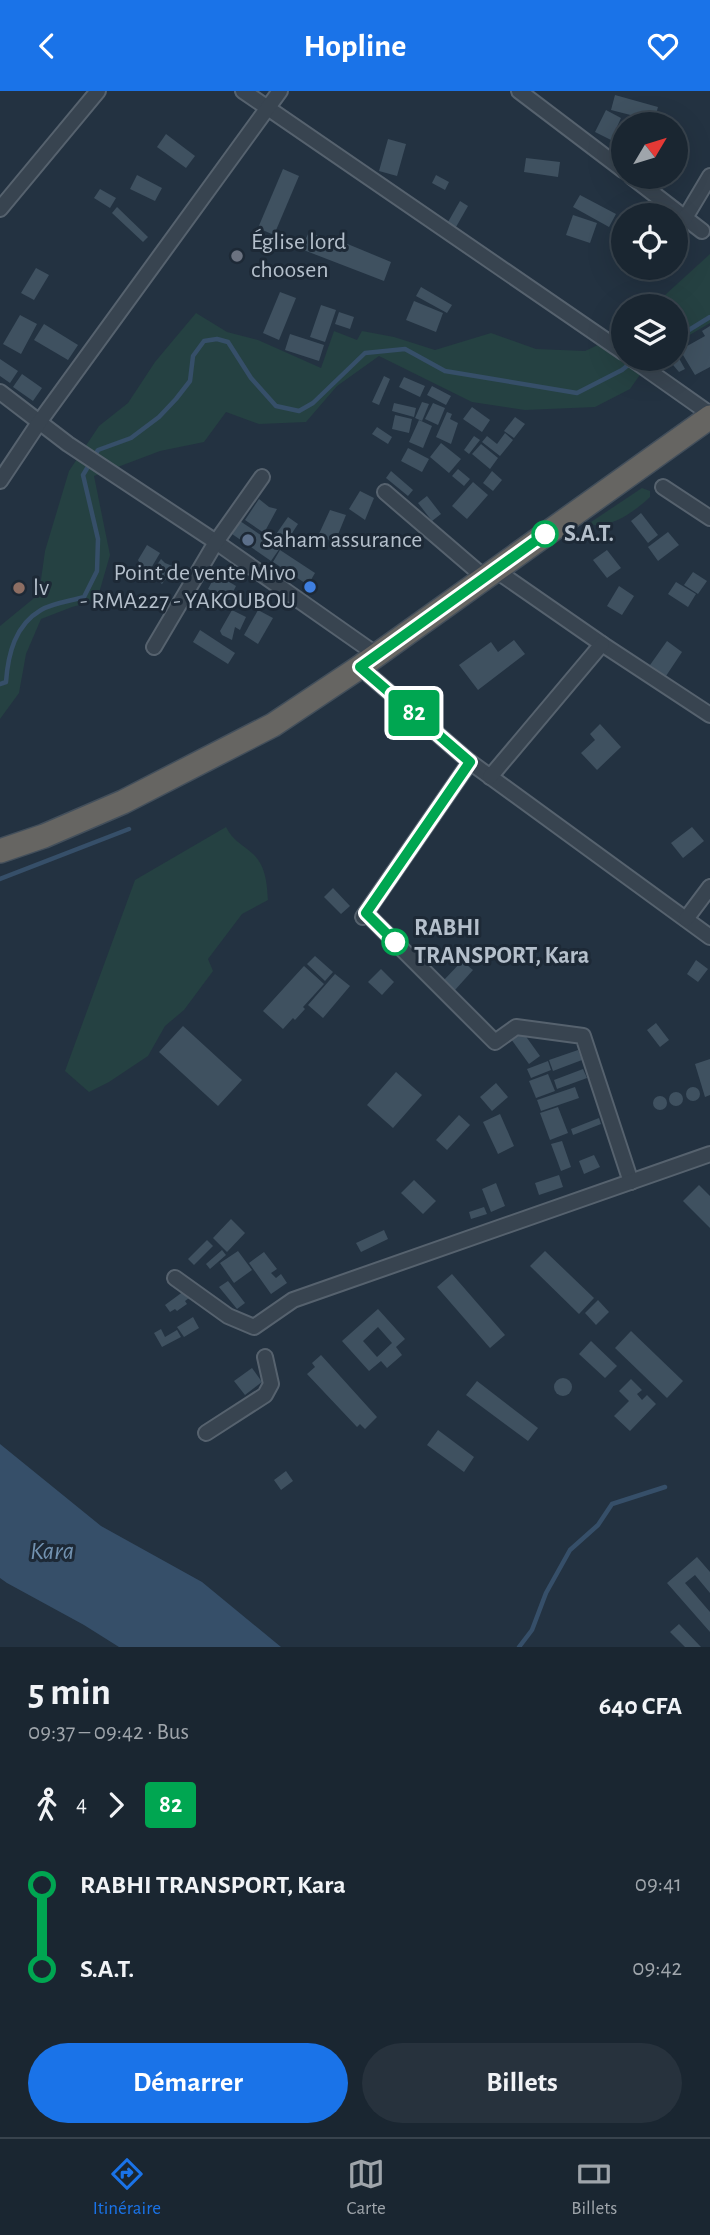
<!DOCTYPE html>
<html lang="fr">
<meta charset="utf-8">
<style>
:root{--surface:#1a2631;--page:#27323d;--text:#f1f3f6;--muted:#9fa5ab;--line:#38434d;--accent:#1a73e8}
body{margin:0;font-family:"Alegreya Sans",sans-serif;background:var(--page);color:var(--text);height:100vh;display:flex;flex-direction:column;font-size:26px;white-space:nowrap}
*{box-sizing:border-box;margin:0}
p{font-size:23px;color:var(--muted)}
.icon{flex:none;width:38px;height:38px;fill:none;stroke:currentColor;stroke-width:2;stroke-linecap:round;stroke-linejoin:round}
.map{position:relative;height:1556px;overflow:hidden}
.details{display:flex;flex-direction:column;background:var(--surface);flex:1}
.details>*{flex:none}
.badge{padding:0 14px;border-radius:5px;font-size:24px;line-height:46px}
.needle{width:46px;rotate:52deg}
.tools{position:absolute;left:611px;top:21px;display:grid;gap:14px}
.tools a{display:grid;place-items:center;width:77px;height:77px;border-radius:50%;background:var(--surface);box-shadow:0 7px 28px #0002,0 0 0 2px var(--line);font-size:35px}
.map>.badge{position:absolute;translate:-50% -50%;box-shadow:0 0 0 4px #fff}
.legs{display:flex;align-items:center;gap:10px;height:77px;padding:0 28px;font-size:23px}
.legs p{margin-inline-start:auto}
.overview{display:flex;align-items:center;justify-content:space-between;height:119px;padding:0 28px}
h1{font-size:38px;font-weight:700;line-height:52px}
.cta{display:flex;gap:14px;margin-top:auto;padding:14px 28px}
.cta a{flex:1;height:80px;border-radius:42px;background:var(--accent);color:#fff;font-size:28px;font-weight:700;line-height:80px;text-align:center}
.cta a+a{background:var(--page);color:var(--text)}
ul{padding:0 28px;list-style:none}
li{display:flex;align-items:center;gap:24px;height:84px;font-size:26px}
li i{display:grid;place-items:center;width:10px;height:100%;margin:0 9px;background:currentColor}
li i::after{content:'';width:18px;height:18px;margin:-9px;border:5px solid;border-radius:50%;background:var(--surface)}
li p{margin-inline-start:auto}
li:first-child i{background:linear-gradient(#0000 50%,currentColor 0)}
li:last-child i{background:linear-gradient(currentColor 50%,#0000 0)}
header{display:flex;justify-content:space-between;align-items:center;height:91px;padding:0 28px;background:var(--accent);color:#fff;font-size:32px;font-weight:700}
.dock{display:flex;justify-content:space-around;align-items:center;height:98px;border-top:2px solid var(--line);background:var(--surface);font-size:19px;color:var(--muted)}
.dock a{display:grid;justify-items:center;gap:4px}
.dock .selected{color:var(--accent)}
.map>svg:first-child{display:block}
</style>
<header><svg class="icon" aria-label="back" viewBox="0 0 24 24"><path d="M15 5l-7 7 7 7"/></svg>Hopline<svg class="icon" aria-label="heart" viewBox="0 0 24 24"><path d="M12 20l-8-8c-3-5 5-10 8-4 3-6 11-1 8 4z"/></svg></header>
<div class="map">
<svg width="710" height="1556" viewBox="0 0 710 1556">
<rect width="100%" height="100%" fill="#233241"/>
<!-- green -->
<g fill="#254142">
<path d="M710,163V232L676,252V215H653Z"/>
<path d="M196,222L227,241L258,249L321,277L334,240L357,249L362,240L394,246L435,259L491,242L536,258L585,260L613,247L623,239V268H651L630,298L595,316L525,319L472,311L379,265L337,295L306,331L259,333L226,321L204,351L160,360L94,385L110,464L97,509L72,516L41,528L26,563L19,602L0,628V535L39,503L45,460L69,380L99,335L128,312L155,271Z"/>
<path d="M642,397L650,400V406C635,420 610,439 588,433Z"/>
<path d="M226,736C233,750 242,753 253,763C266,775 267,793 268,809L242,823L208,868L213,880L184,919L165,935L148,965L109,991L89,1001L65,980L135,789Z"/>
</g>
<!-- water -->
<path fill="#364f69" d="M0,1353L101,1435L202,1491L281,1556H119L84,1534L7,1492L0,1487Z"/>
<g fill="none" stroke-linecap="round" stroke-linejoin="round">
<!-- stream -->
<g stroke="#364f69" stroke-width="4.5">
<path d="M676,247L710,226"/>
<path d="M0,593L6,591C8,563 15,534 41,519C53,512 71,510 84,506L97,480L98,448L83,384L98,359L131,347L159,326L176,308L190,290L193,265L204,250L217,248L228,251L251,287L276,315L299,320L313,312L365,262L405,258L445,280L577,302L622,279L633,270"/>
<path d="M0,788L129,738"/>
<path d="M519,1556L532,1539L546,1502L570,1459L598,1434L612,1413L665,1396"/>
</g>
</g>
<!-- building -->
<g fill="#3f5160" fill-rule="evenodd">
<path d="M615,4L658,16L654,30L611,19Z"/>
<path d="M606,19L621,27L611,49L595,41Z"/>
<path d="M166,43L195,65L186,77L157,56Z"/>
<path d="M388,48L406,53L397,85L379,80Z"/>
<path d="M526,67L560,71L558,86L524,81Z"/>
<path d="M283,78L299,85L274,144L258,137Z"/>
<path d="M137,84L162,97L155,110L130,98Z"/>
<path d="M436,84L449,91L445,99L432,92Z"/>
<path d="M100,98L116,107L110,117L94,107Z"/>
<path d="M580,104L616,123L609,136L573,116Z"/>
<path d="M460,110L468,115L456,136L448,131Z"/>
<path d="M117,116L148,146L143,151L112,122Z"/>
<path d="M573,124L597,132L590,152L566,144Z"/>
<path d="M309,141L337,153L338,149L391,171L384,190L301,158Z"/>
<path d="M36,177L49,184L34,209L21,202Z"/>
<path d="M421,196L452,214L447,222L416,205Z"/>
<path d="M280,201L296,207L279,249L263,242Z"/>
<path d="M414,210L443,222L436,241L406,229Z"/>
<path d="M321,214L336,219L325,251L310,246Z"/>
<path d="M339,221L354,226L350,238L335,233Z"/>
<path d="M20,224L37,233L21,263L3,253Z"/>
<path d="M44,233L78,254L68,269L34,249Z"/>
<path d="M710,235V276L695,284L680,259L705,245L702,240Z"/>
<path d="M290,243L324,254L319,270L285,259Z"/>
<path d="M676,262L685,278L679,281L668,268H676Z"/>
<path d="M0,268L18,280L10,292L0,285Z"/>
<path d="M22,283L42,297L33,310L13,296Z"/>
<path d="M384,285L390,288L379,314L372,311Z"/>
<path d="M404,286L425,295L420,306L399,296Z"/>
<path d="M432,295L451,305L446,314L427,304Z"/>
<path d="M422,311L429,313L422,330L415,327Z"/>
<path d="M394,312L416,317L414,326L392,320Z"/>
<path d="M433,312L445,317L438,334L425,328Z"/>
<path d="M472,316L490,329L482,341L463,328Z"/>
<path d="M447,321L452,323L450,328L458,332L451,353L436,346Z"/>
<path d="M395,324L412,328L409,342L392,338Z"/>
<path d="M515,326L525,333L514,347L504,340Z"/>
<path d="M419,329L432,335L423,357L409,351Z"/>
<path d="M377,336L392,346L388,353L372,343Z"/>
<path d="M505,342L513,349L500,365L482,351L487,345L497,353Z"/>
<path d="M474,345L480,349L469,363L464,359Z"/>
<path d="M441,352L461,368L449,382L430,366Z"/>
<path d="M481,353L498,367L490,378L472,363Z"/>
<path d="M408,357L429,368L422,381L401,370Z"/>
<path d="M458,378L470,388L464,395L452,385Z"/>
<path d="M391,380L413,399L408,405L386,387Z"/>
<path d="M492,380L502,389L493,400L483,392Z"/>
<path d="M473,391L488,404L467,428L452,415Z"/>
<path d="M360,400L374,407L365,429L349,418Z"/>
<path d="M427,405L441,423L432,430L418,412Z"/>
<path d="M259,408L269,416L277,418L264,442L245,429Z"/>
<path d="M330,419L346,424L335,451L318,445Z"/>
<path d="M641,422L658,444L648,452L631,430Z"/>
<path d="M288,426L298,433L283,456L272,449Z"/>
<path d="M240,430L280,457L271,470L232,443Z"/>
<path d="M668,441L679,454L658,470L648,456Z"/>
<path d="M147,454L160,462L150,479L142,476L138,469Z"/>
<path d="M280,459L315,482L308,494L273,471Z"/>
<path d="M607,459L621,477L607,487L593,469Z"/>
<path d="M161,468L165,472L175,476L162,493L150,484Z"/>
<path d="M693,481L707,490L698,503L684,494Z"/>
<path d="M216,483L236,495L229,509L208,498Z"/>
<path d="M676,491L696,503L688,516L668,503Z"/>
<path d="M619,495L634,505L622,524L607,515Z"/>
<path d="M232,519L246,526L240,539L235,536L232,549L222,544L220,540Z"/>
<path d="M258,519L273,527L258,553L244,544Z"/>
<path d="M200,539L235,562L228,573L193,551Z"/>
<path d="M514,549L525,563L478,599L459,574L491,551L498,561Z"/>
<path d="M667,550L682,561L666,585L650,574Z"/>
<path d="M600,633L621,656L597,679L581,662L595,649L590,643Z"/>
<path d="M692,736L704,750L683,767L671,752Z"/>
<path d="M333,797L350,815L341,823L324,806Z"/>
<path d="M315,865L333,881L325,890L307,873Z"/>
<path d="M696,869L708,878L698,891L687,883Z"/>
<path d="M462,870L473,879L455,899L444,889Z"/>
<path d="M304,875L324,893L303,916L305,918L295,929L293,927L283,938L263,920Z"/>
<path d="M381,878L394,891L382,904L368,891Z"/>
<path d="M335,883L350,895L323,927L308,914Z"/>
<path d="M656,932L669,949L660,956L647,939Z"/>
<path d="M183,935L242,989L218,1015L159,961Z"/>
<path d="M522,940L540,965L529,973L511,948Z"/>
<path d="M578,959L582,969L553,980L549,969Z"/>
<path d="M710,968V1004L705,1006L695,973Z"/>
<path d="M548,970L551,979L531,987L527,978Z"/>
<path d="M583,978L587,987L557,998L554,989Z"/>
<path d="M396,981L422,1004L393,1037L367,1014Z"/>
<path d="M548,983L555,1000L536,1007L529,990Z"/>
<path d="M496,992L508,1006L492,1020L480,1006Z"/>
<path d="M575,996L579,1007L541,1020L537,1009Z"/>
<circle cx="693" cy="1003" r="7"/>
<circle cx="676" cy="1008" r="7"/>
<circle cx="660" cy="1012" r="7"/>
<path d="M558,1016L568,1042L550,1049L540,1022Z"/>
<path d="M500,1023L514,1055L498,1063L483,1031Z"/>
<path d="M459,1024L470,1034L447,1059L436,1049Z"/>
<path d="M599,1027L601,1033L573,1044L571,1038Z"/>
<path d="M562,1050L571,1076L561,1080L551,1053Z"/>
<path d="M594,1064L600,1076L584,1083L579,1070Z"/>
<path d="M559,1084L563,1096L539,1104L535,1092Z"/>
<path d="M414,1089L436,1110L423,1123L401,1102Z"/>
<path d="M496,1092L505,1115L491,1121L482,1098Z"/>
<path d="M699,1094L710,1105V1137L683,1110Z"/>
<path d="M484,1116L487,1123L471,1128L469,1121Z"/>
<path d="M231,1128L245,1142L227,1161L213,1147Z"/>
<path d="M384,1139L388,1148L361,1161L356,1152Z"/>
<path d="M207,1149L213,1155L194,1174L188,1168Z"/>
<path d="M222,1159L226,1164L210,1178L206,1173Z"/>
<path d="M238,1160L252,1179L234,1192L220,1172Z"/>
<path d="M545,1160L594,1207L579,1223L530,1175Z"/>
<path d="M264,1161L277,1178L271,1182L276,1187L281,1183L287,1192L271,1203L249,1172Z"/>
<path d="M452,1183L505,1244L490,1257L437,1196Z"/>
<path d="M228,1190L245,1212L237,1218L219,1196Z"/>
<path d="M184,1200L189,1207L185,1210L187,1213L177,1220L175,1218L170,1221L165,1214Z"/>
<path d="M598,1209L609,1221L596,1234L585,1222Z"/>
<path d="M378,1218L405,1248L396,1256L402,1264L387,1277L381,1270L369,1280L342,1250ZM378,1236L392,1252L377,1266L363,1250Z"/>
<path d="M193,1226L199,1237L184,1246L177,1236Z"/>
<path d="M161,1238L165,1246L177,1239L181,1246L162,1256L154,1242Z"/>
<path d="M631,1240L683,1290L667,1307L615,1257Z"/>
<path d="M591,1250L617,1275L605,1287L579,1263Z"/>
<path d="M321,1264L377,1326L365,1338L360,1333L357,1336L307,1283L315,1276L312,1272Z"/>
<path d="M252,1277L262,1291L245,1304L234,1290Z"/>
<circle cx="563" cy="1296" r="9"/>
<path d="M631,1288L642,1299L637,1303L642,1309L647,1304L656,1313L630,1340L614,1325L629,1310L619,1300Z"/>
<path d="M477,1290L538,1337L528,1350L466,1304Z"/>
<path d="M438,1339L474,1366L464,1381L427,1354Z"/>
<path d="M286,1380L293,1390L281,1399L274,1389Z"/>
<path d="M697,1466L710,1481V1502L695,1484L685,1492L710,1521V1541L667,1492Z"/>
<path d="M679,1533L701,1556H685L670,1541Z"/>
</g>
<g fill="none" stroke-linecap="round" stroke-linejoin="round">
<!-- minor casing -->
<g stroke="#56626e" stroke-width="18">
<g id="minor">
<path d="M243,0L623,261"/>
<path d="M519,0L623,79"/>
<path d="M632,86L702,140"/>
<path d="M0,118L98,0"/>
<path d="M685,127L710,85"/>
<path d="M632,268L710,323"/>
<path d="M0,301L68,353L216,451L377,564"/>
<path d="M0,390L40,330L280,0"/>
<path d="M663,396L710,427"/>
<path d="M385,401L484,486"/>
<path d="M494,478L602,553L710,624"/>
<path d="M154,556L216,451L262,386"/>
<path d="M360,576L470,671L710,846"/>
<path d="M490,686L602,553"/>
<path d="M366,822L495,951L516,936L583,945L631,1091"/>
<path d="M363,826L470,671"/>
<path d="M686,828L710,796"/>
<path d="M175,1187L228,1225L254,1236L293,1209L710,1063"/>
<path d="M206,1342L265,1304L271,1293L265,1266"/>
</g>
</g>
<!-- trunk casing -->
<g stroke="#434f5b" stroke-width="26">
<path id="trunk" d="M0,760L44,745L123,711L273,634L360,576L710,326"/>
</g>
<!-- minor -->
<use href="#minor" stroke="#384450" stroke-width="14"/>
<!-- trunk -->
<use href="#trunk" stroke="#666562" stroke-width="23"/>
</g>
<g fill="none" stroke-linecap="round" stroke-linejoin="round">
<!-- line-1 casing -->
<g stroke="#fff" stroke-width="16">
<path id="line-1" d="M395,851L366,822L470,671L360,576L545,443"/>
</g>
<!-- line-1 -->
<use href="#line-1" stroke="#00a651" stroke-width="10"/>
</g>
<!-- markers -->
<circle fill="#6b7280" stroke="#1d2936" stroke-width="2.5" cx="237" cy="165" r="7"/>
<g fill="#fff" stroke="#00a651" stroke-width="3.5">
<circle cx="545" cy="443" r="12"/>
<circle cx="395" cy="851" r="12"/>
</g>
<circle fill="#5c6f8a" stroke="#1d2936" stroke-width="2.5" cx="248" cy="449" r="7"/>
<circle fill="#3f7fe0" stroke="#1d2936" stroke-width="2.5" cx="310" cy="496" r="7"/>
<circle fill="#8d6e63" stroke="#1d2936" stroke-width="2.5" cx="19" cy="497" r="7"/>
<g text-anchor="middle" dominant-baseline="central" stroke-width="6" stroke-linejoin="round" paint-order="stroke">
<!-- poi labels -->
<g font-size="24" fill="#b4bfcb" stroke="#1d2936" text-anchor="start">
<text x="251" y="151">Église lord<tspan x="251" dy="28">choosen</tspan></text>
<text x="262" y="449">Saham assurance</text>
<text x="296" y="482" text-anchor="end">Point de vente Mivo<tspan x="296" dy="28">- RMA227 - YAKOUBOU</tspan></text>
<text x="33" y="497">lv</text>
</g>
<!-- stop labels -->
<g font-size="24" font-weight="bold" fill="#b4bfcb" stroke="#1d2936" text-anchor="start">
<text x="564" y="443">S.A.T.</text>
<text x="414" y="837">RABHI<tspan x="414" dy="28">TRANSPORT, Kara</tspan></text>
</g>
<!-- water labels -->
<g font-size="26" font-style="italic" fill="#7292b0" stroke="#1d2936">
<text x="52" y="1460">Kara</text>
</g>
</g>
</svg>
<div class="tools">
<a><svg class="needle" viewBox="-14 -14 28 28"><path d="M0-13l5 13h-10z" fill="#e53935"/><path d="M0 13l5-13h-10z" fill="#9fa5ab"/></svg></a>
<a><svg class="icon" aria-label="locate" viewBox="0 0 24 24"><circle cx="12" cy="12" r="6"/><path d="M12 2v4M12 18v4M2 12h4M18 12h4"/></svg></a>
<a><svg class="icon" aria-label="layers" viewBox="0 0 24 24"><path d="M12 4l9 5-9 5-9-5zM3 14l9 5 9-5"/></svg></a>
</div>
<b class="badge" style="left:414px;top:622px;background:#00a651;color:#fff">82</b>
</div>
<section class="details">
<div class="overview"><div><h1>5 min</h1><p>09:37 – 09:42 · Bus</p></div><b>640 CFA</b></div>
<div class="legs"><svg class="icon" aria-label="walk" viewBox="0 0 24 24"><circle cx="13" cy="4" r="2"/><path d="M13 8l-2 6 4 7M11 14l-3 7M7 12l3-4h3l4 4"/></svg>4<svg class="icon" aria-label="forward" viewBox="0 0 24 24"><path d="M9 5l7 7-7 7"/></svg><b class="badge" style="background:#00a651;color:#fff">82</b></div>
<ul>
<li><i style="color:#00a651"></i><b>RABHI TRANSPORT, Kara</b><p>09:41</p></li>
<li><i style="color:#00a651"></i><b>S.A.T.</b><p>09:42</p></li>
</ul>
<div class="cta"><a>Démarrer</a><a>Billets</a></div>
</section>
<nav class="dock">
<a class="selected"><svg class="icon" aria-label="directions" viewBox="0 0 24 24"><path d="M12 3l9 9-9 9-9-9zM9 14v-3h6M13 9l2 2-2 2"/></svg>Itinéraire</a>
<a><svg class="icon" aria-label="map" viewBox="0 0 24 24"><path d="M3 6l6-2 6 2 6-2v14l-6 2-6-2-6 2zM9 4v14M15 6v14"/></svg>Carte</a>
<a><svg class="icon" aria-label="tickets" viewBox="0 0 24 24"><path d="M3 7h18v10H3zM15 7v10"/></svg>Billets</a>
</nav>
